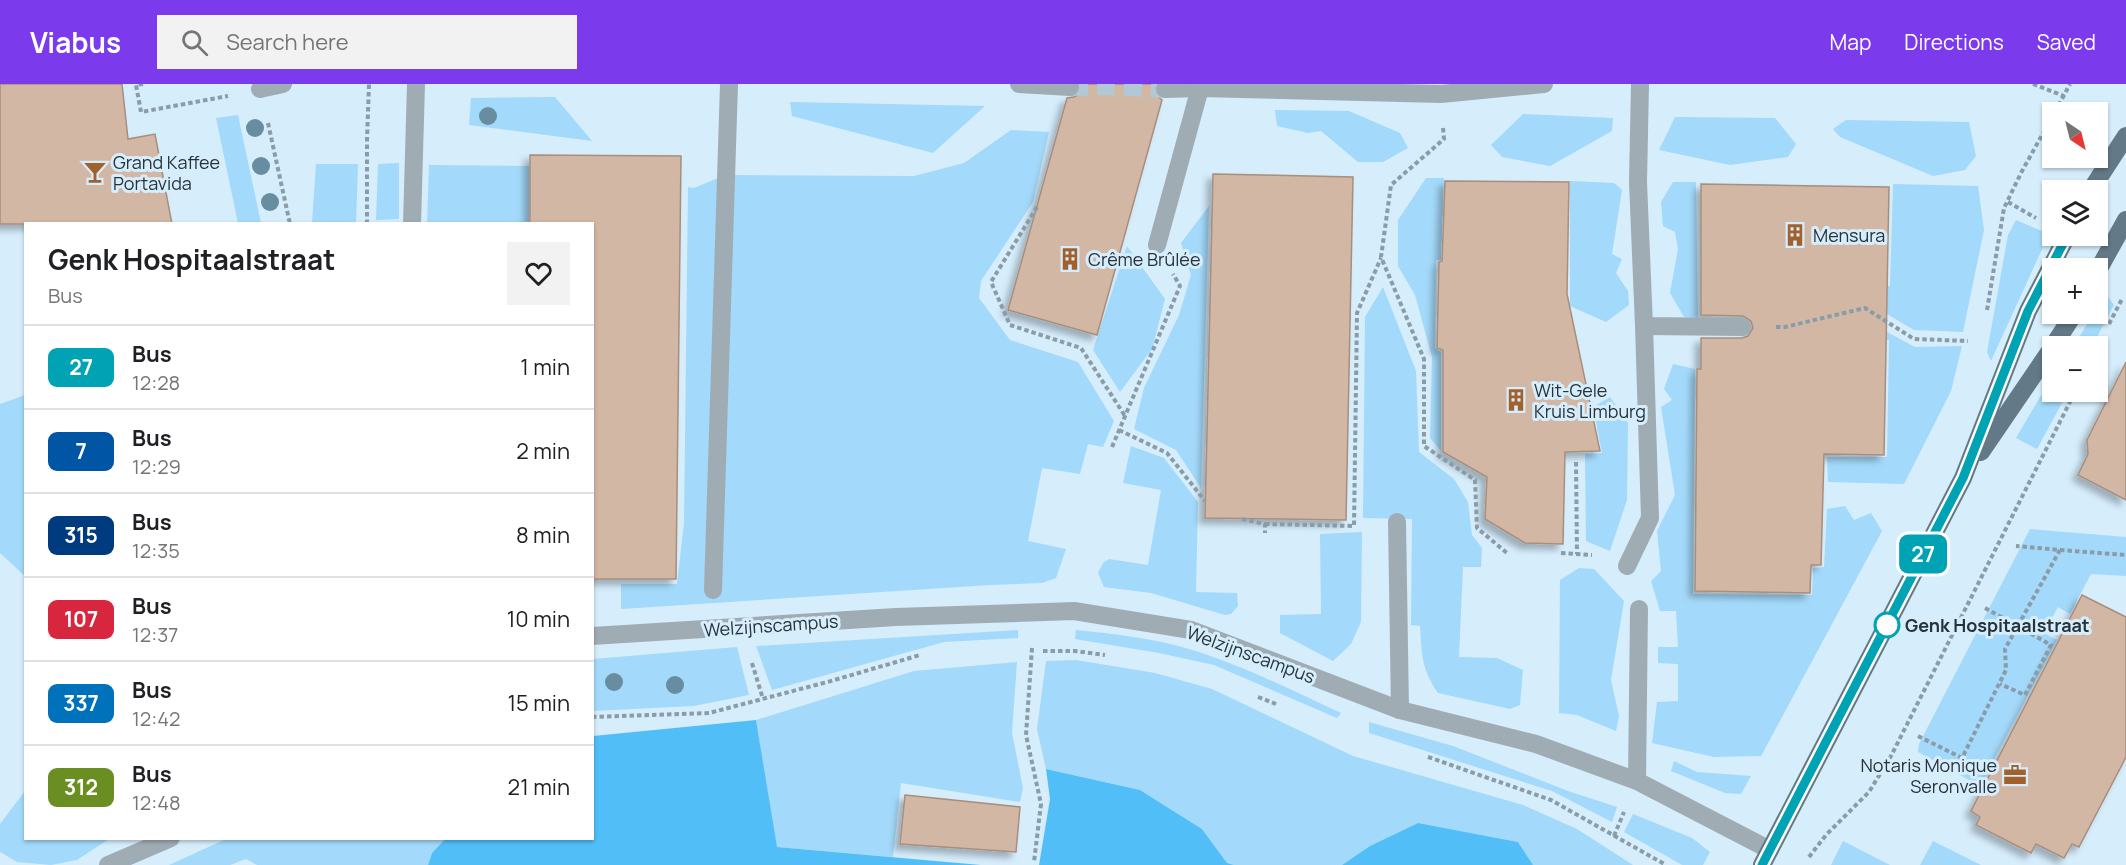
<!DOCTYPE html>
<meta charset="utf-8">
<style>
:root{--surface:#fff;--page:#f2f2f2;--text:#202124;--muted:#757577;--line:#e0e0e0;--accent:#7c3aed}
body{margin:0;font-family:Manrope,sans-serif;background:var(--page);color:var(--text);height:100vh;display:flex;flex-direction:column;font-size:22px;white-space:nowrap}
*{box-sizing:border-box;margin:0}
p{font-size:20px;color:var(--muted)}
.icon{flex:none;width:33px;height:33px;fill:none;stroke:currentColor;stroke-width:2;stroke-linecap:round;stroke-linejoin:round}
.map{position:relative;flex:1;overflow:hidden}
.panel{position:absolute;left:24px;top:138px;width:570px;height:618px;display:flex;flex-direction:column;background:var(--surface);border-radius:0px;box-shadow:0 2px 4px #0004}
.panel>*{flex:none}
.badge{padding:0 12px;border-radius:9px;font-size:21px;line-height:39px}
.needle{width:39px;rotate:145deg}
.buttons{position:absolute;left:2042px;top:18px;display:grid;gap:12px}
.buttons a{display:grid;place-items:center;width:66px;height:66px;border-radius:0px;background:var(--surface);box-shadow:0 2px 4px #0004;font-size:30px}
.map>.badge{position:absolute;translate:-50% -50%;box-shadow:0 0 0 3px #fff}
.round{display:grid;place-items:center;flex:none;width:63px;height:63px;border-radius:0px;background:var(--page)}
.overview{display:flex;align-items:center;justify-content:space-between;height:102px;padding:0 24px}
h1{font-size:28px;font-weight:700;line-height:45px}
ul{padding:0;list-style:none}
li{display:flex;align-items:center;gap:18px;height:84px;padding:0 24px;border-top:2px solid var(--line)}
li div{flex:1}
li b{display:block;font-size:22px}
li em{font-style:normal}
li .badge{min-width:66px;font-weight:700;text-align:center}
header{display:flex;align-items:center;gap:36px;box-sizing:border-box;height:84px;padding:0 30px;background:var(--accent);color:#fff}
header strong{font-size:28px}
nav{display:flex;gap:33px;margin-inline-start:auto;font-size:21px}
.search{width:420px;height:54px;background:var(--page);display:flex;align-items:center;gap:15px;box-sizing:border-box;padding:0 21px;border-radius:0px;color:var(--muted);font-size:22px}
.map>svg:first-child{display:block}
</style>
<header>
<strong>Viabus</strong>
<div class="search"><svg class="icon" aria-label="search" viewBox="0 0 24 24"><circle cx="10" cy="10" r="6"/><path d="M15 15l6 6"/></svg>Search here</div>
<nav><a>Map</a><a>Directions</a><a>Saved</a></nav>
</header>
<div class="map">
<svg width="2126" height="781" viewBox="0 0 2126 781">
<defs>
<filter id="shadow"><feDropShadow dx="-5.5" dy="5.5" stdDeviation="3" flood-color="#0004"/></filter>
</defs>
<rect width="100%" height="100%" fill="#d6edfc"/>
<!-- green -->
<g fill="#a3d9fa">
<path d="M555,13L592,57L469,41L471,14Z"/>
<path d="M790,18L985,22L933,69L792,32Z"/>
<path d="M1275,26L1349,27L1400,49L1408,64L1383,78H1358L1321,47L1308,49L1277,42Z"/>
<path d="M1523,30L1613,34L1612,47L1550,82L1502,73L1491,61Z"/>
<path d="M238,31L261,139H238L216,34Z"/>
<path d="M1675,33L1775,34L1796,60L1788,73L1730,81L1659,66Z"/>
<path d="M1846,36L1969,38L1976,72L1965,86L1933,92L1840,53L1833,45Z"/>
<path d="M1011,46L1049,48L1033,118L981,197L979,214L1010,256L1078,278L1114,337L1103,363L1088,360L1080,390L1042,384L1028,457L1066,465L1056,494L1042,499L990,501L621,525V500H677L684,439L688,103L694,104L725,91L914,92L964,79Z"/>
<path d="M399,79V135L376,136L378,80Z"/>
<path d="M316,80H358L356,139H312Z"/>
<path d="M429,81L530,82V139L427,140Z"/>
<path d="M1426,94H1444L1441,176H1436L1435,264L1441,268V367L1430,354L1432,273L1415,211L1398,182V136Z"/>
<path d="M1570,97L1614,99L1622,106L1612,170L1622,175L1616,189L1628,207L1629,221L1606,238L1570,222Z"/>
<path d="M1673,98H1696L1698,234L1684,233L1670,209L1678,165L1675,148L1663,142L1661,118Z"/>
<path d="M1893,100L1978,102L1984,146L1963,248L1914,246L1870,220L1824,201L1890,202Z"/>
<path d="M1209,122L1201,404L1176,366L1134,345L1144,304L1179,231L1191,191L1181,159Z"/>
<path d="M2016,136L2049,150L1991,277L1987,268L2008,151Z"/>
<path d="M1127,162L1165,215L1152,265L1120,308L1093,266Z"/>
<path d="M1383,203L1416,287L1419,368L1454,395L1468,418L1472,451L1482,464L1481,483H1463L1459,573L1497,574L1523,586L1520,621L1510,625L1438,609C1421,584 1422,571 1420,542L1411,541L1412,435L1363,434L1365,233Z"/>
<path d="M2105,209L2114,221L2092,262H2074L2093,230H2097V222Z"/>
<path d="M1857,232L1915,263L1962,262L1951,307L1904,400L1828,398L1827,373H1887L1889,256L1821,255Z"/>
<path d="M1673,280L1695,285L1693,510L1812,511L1813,484L1824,483L1827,425L1845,422L1854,436L1871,429L1882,447L1761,672L1714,673L1652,659L1657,618L1678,617V580L1658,579V563H1678L1676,527H1660L1651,497L1661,487L1657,447L1675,411L1661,323L1672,316L1664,305Z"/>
<path d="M2052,297V308H2068L2037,365L2016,354L2040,313Z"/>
<path d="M25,311H26L25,492L0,469V320Z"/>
<path d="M1610,313L1628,339L1627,416L1610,467L1586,457L1585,370L1602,369L1593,323Z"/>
<path d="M1131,362L1164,374L1198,418L1196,508L1237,509L1238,522L1231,530L1225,531L1151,509L1104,503L1098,489L1103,479L1109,475L1148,481L1161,406L1123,399Z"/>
<path d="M2030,445L2126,453V492L2091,490L2070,530L2058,523L2044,549L2057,556L1980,702L1918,668L1919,660Z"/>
<path d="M1362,448L1361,538L1351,560L1333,577L1280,549V531L1321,530L1320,450Z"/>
<path d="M1579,484L1594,485L1624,517L1611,596L1619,632L1616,647L1577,631L1559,629L1560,496Z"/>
<path d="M1018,546V554L944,558L772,606L756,562Z"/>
<path d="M1076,546C1113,550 1153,554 1189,565C1242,581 1291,606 1341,629L1337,634L1214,581L1159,569L1075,555Z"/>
<path d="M737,563L749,611L694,622L593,627V575Z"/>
<path d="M1076,576L1155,589L1212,605L1353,672L1523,721L1577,745L1633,781H1533L1518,758L1418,739L1370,762L1342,781H1234L1227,779L1202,745L1140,706L1046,685L1037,645L1046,577Z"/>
<path d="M1017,578L1012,649L1023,704L1020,718L901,699L893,773L776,763L756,636L914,587Z"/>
<path d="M1369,638L1453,662L1568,707L1617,723L1612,738L1552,707L1369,649Z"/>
<path d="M1674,677L1697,688L1751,692L1741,710L1725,709L1671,687Z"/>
<path d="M25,707L26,754L109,755L77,776L51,781L17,778L0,768V740Z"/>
<path d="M1633,730L1692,754L1710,768L1703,781H1682L1624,748Z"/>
<path d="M226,755H445L432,769L428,781H257L246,775L230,781H169Z"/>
<path d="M1843,757L1890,781H1831Z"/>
<path d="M1933,757L1981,781H1920Z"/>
</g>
<!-- forest -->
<g fill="#52bef8">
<path d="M756,636L777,763L981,781H428L432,769L445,755L592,754L593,652Z"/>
<path d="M1046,685L1140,706L1202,745L1227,779L1234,781H1039L1050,715Z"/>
<path d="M1418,739L1518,758L1533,781H1342L1370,762Z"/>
</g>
<!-- building -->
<g fill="#d2b7a5" stroke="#a88e7d" stroke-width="1.5" filter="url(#shadow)">
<path d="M0,0H122L128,55L155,50L172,140H0Z"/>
<path d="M1081,0H1155V10L1162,16L1097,251L1008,226L1067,14L1074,13L1079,10Z"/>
<path d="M530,71L681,72L676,495H592V140H530Z"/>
<path d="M1213,90L1353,93L1346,436L1205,434Z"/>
<path d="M1445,97L1569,98L1567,210L1600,367L1565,368L1563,460L1525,459L1485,435L1487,393L1443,368V266L1437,264L1439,178L1442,177Z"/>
<path d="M1701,100L1889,103L1884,371L1824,370L1821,481H1811L1810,509L1695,507L1697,285H1701V254H1742L1748,252L1753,244L1751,237L1743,232L1701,231Z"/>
<path d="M2126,278V416L2078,391L2088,370L2087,356Z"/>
<path d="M2082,511L2126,533V673L2079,763L2072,760L2064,774L2036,760L2031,769L1976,741L1980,733L1971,727Z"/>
<path d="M905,711L1020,723L1016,768L900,760Z"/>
</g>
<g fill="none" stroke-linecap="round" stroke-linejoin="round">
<!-- minor-tunnel -->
<path stroke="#b3c8d5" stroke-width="18" stroke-dasharray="18 9" stroke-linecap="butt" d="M1070,3L1112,2L1165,5"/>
<!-- path -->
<g stroke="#8a9ca8" stroke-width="4" stroke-dasharray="4.5 3" stroke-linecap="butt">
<path d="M143,0L136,1L141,28L228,12"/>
<path d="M2033,0L2064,12"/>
<path d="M2055,28L2070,0"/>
<path d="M268,39L290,140"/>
<path d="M1443,44L1444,55L1391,101L1381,173L1424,275V362L1475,396L1477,444L1507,469"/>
<path d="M2008,118L2036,134"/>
<path d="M1037,123L991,198L1010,241L1081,264L1125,332"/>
<path d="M367,140V56L369,0"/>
<path d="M1987,226L2004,124L2021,89L2052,33"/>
<path d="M2109,240L2122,215"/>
<path d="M1776,243H1785L1865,224L1914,255L1968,257"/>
<path d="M1119,346L1167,369L1205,417"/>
<path d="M1112,363L1180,202L1173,190"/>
<path d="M1576,378L1577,470"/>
<path d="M1242,435L1265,440V449"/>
<path d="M1265,440L1354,442L1357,229L1381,174"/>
<path d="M2060,466L2126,471"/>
<path d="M1561,469L1592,471"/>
<path d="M1985,524L2051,561L2025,611L2000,600"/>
<path d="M1032,564L1026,651L1041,720L1034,778"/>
<path d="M1043,567H1075L1105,571"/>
<path d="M752,579L763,615"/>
<path d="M1258,613L1276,620"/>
<path d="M592,633L709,629L831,597L920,571"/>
<path d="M1918,652L1962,674L2006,586L2005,565L2060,466L2016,462"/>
<path d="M1428,673L1551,716L1666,781"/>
<path d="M1962,674L1987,686"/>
<path d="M1614,752L1624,728"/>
<path d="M1809,773L1826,751L1869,708L1891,672L2075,308"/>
</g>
<!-- minor -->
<g stroke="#a0acb4" stroke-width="18">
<path d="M1019,0L1070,3"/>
<path d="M1640,0L1638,98L1644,242L1742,243"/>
<path d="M260,5L283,0"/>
<path d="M1165,5L1200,4L1441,10L1544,0"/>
<path d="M412,140L416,0"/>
<path d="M1157,161L1200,4"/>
<path d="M1397,438L1400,626"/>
<path d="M1627,482L1650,434L1644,242"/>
<path d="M713,506L729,0"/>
<path d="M592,552L896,533L1074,527L1191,546L1400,626L1536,660L1637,697L1770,766"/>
<path d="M1637,697L1639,525"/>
<path d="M108,781L171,754"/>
</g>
<!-- major -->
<g stroke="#637987" stroke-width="18">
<path d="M2091,106L2126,52"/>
<path d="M2097,188L2126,136"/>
<path d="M2053,262L2074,230"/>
<path d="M1981,368L2052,264"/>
<path d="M1762,781L1963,394L2028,227L2067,152"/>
</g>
</g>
<!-- trees -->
<g fill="#688ca0">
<circle cx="488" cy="32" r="9"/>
<circle cx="255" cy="44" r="9"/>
<circle cx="261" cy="82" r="9"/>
<circle cx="270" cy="118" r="9"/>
<circle cx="614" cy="598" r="9"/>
<circle cx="675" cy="601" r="9"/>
</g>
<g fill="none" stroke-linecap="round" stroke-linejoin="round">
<!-- line casing -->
<g stroke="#fff" stroke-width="14">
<path id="line" d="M1762,781L1963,394L2028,227L2067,152"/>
</g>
<!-- line -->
<use href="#line" stroke="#00a3b4" stroke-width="9"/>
</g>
<!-- icons -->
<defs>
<g id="bar-bare" transform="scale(1.8)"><path d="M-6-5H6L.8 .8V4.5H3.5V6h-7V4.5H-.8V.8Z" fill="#a1602c" stroke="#d6edfc" stroke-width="2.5" paint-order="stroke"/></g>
<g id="building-bare" transform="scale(1.8)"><path d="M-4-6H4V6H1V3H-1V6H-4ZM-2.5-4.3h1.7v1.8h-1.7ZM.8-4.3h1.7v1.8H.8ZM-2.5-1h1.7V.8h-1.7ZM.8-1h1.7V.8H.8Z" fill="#a1602c" stroke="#d6edfc" stroke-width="2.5" paint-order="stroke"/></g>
<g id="office-bare" transform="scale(1.8)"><path d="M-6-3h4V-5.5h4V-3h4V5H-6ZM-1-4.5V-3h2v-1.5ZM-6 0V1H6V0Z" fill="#a1602c" stroke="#d6edfc" stroke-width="2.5" paint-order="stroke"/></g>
</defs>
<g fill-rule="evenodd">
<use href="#bar-bare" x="95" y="88"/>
<use href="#building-bare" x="1795" y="151"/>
<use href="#building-bare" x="1070" y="175"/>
<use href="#building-bare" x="1516" y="316"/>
<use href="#office-bare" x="2015" y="691"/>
</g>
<!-- markers -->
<circle fill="#fff" stroke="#00a3b4" stroke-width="3" cx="1887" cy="541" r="12"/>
<g text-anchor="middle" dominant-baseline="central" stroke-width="6" stroke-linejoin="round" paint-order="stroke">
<!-- poi labels -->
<g font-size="18" fill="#27333a" stroke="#d6edfc" text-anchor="start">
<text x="113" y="78">Grand Kaffee<tspan x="113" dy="21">Portavida</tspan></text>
<text x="1813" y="151">Mensura</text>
<text x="1088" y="175">Crême Brûlée</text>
<text x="1534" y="306">Wit-Gele<tspan x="1534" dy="21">Kruis Limburg</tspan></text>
<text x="1997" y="681" text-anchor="end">Notaris Monique<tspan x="1997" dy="21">Seronvalle</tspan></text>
</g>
<!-- street labels -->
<g font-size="18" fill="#27333a" stroke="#d6edfc">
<text transform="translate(771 541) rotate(-4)">Welzijnscampus</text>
<text transform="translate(1251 570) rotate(20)">Welzijnscampus</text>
</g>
<!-- stop labels -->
<g font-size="18" font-weight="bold" fill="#27333a" stroke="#d6edfc" text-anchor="start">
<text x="1905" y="541">Genk Hospitaalstraat</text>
</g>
</g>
</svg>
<div class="buttons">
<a><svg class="needle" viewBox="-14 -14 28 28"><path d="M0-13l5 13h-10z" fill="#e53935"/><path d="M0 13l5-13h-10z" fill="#757577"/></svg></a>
<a><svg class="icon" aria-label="layers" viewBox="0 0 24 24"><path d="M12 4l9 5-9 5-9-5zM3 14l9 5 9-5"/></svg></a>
<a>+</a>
<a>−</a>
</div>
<b class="badge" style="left:1923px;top:470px;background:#00a3b4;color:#fff">27</b>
<section class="panel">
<div class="overview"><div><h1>Genk Hospitaalstraat</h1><p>Bus</p></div><a class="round"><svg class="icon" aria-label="heart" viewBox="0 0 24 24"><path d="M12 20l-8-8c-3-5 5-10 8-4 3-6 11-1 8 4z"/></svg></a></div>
<ul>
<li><span class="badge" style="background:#00a3b4;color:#fff">27</span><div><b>Bus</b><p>12:28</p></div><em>1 min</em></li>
<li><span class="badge" style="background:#0056a4;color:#fff">7</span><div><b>Bus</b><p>12:29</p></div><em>2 min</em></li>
<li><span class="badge" style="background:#003b80;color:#fff">315</span><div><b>Bus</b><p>12:35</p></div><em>8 min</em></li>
<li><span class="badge" style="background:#d7263d;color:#fff">107</span><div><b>Bus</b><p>12:37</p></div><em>10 min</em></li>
<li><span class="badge" style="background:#0072bc;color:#fff">337</span><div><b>Bus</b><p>12:42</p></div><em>15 min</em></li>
<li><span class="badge" style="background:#6b8e23;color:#fff">312</span><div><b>Bus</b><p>12:48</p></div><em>21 min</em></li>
</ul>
</section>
</div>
